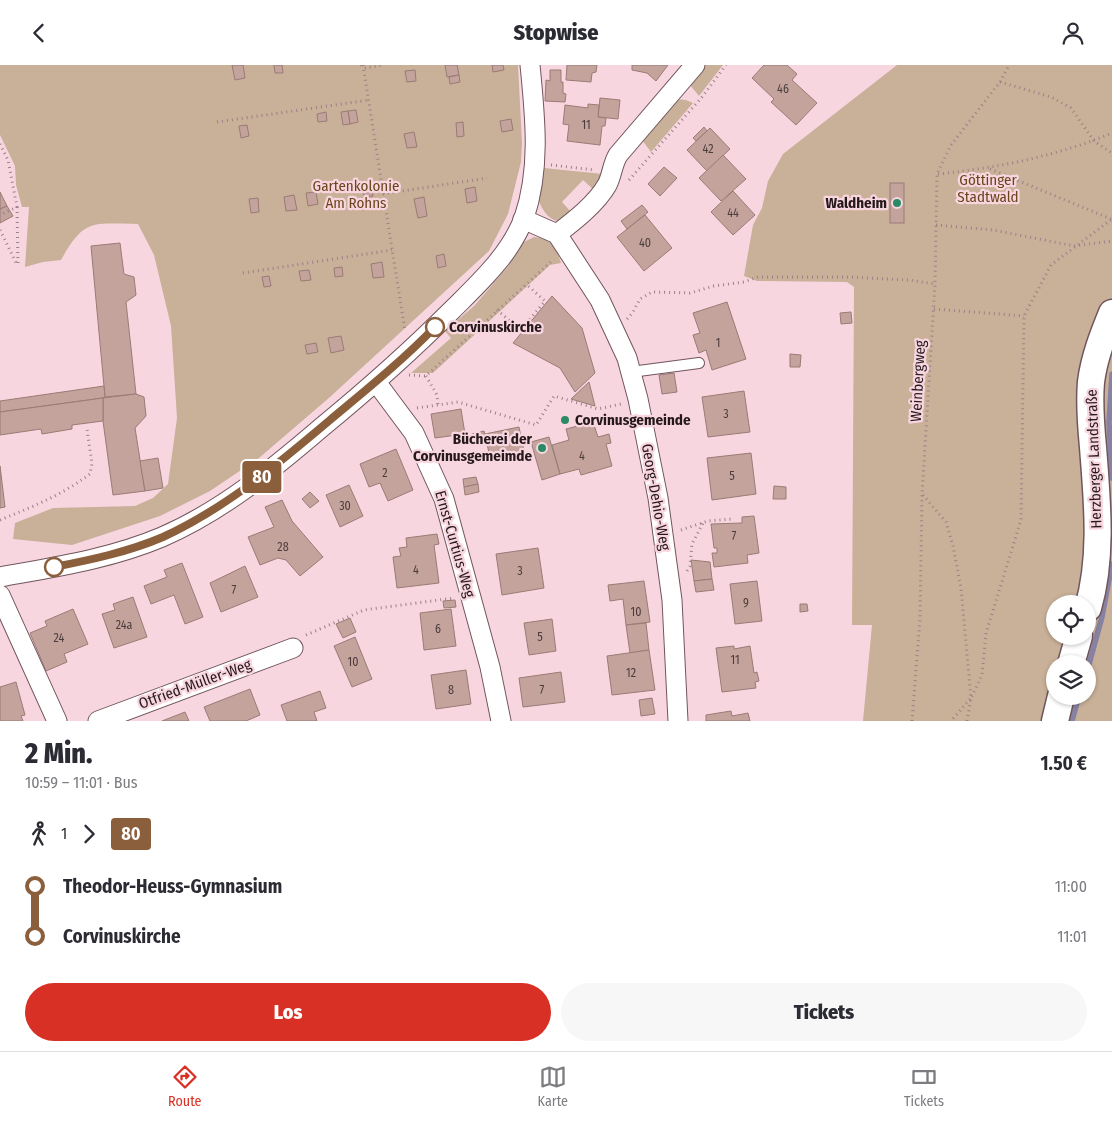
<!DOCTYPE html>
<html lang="de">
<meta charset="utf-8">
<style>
:root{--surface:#fff;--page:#f7f7f7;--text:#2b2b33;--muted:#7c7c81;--line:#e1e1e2;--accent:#d93025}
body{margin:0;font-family:"Fira Sans Condensed",sans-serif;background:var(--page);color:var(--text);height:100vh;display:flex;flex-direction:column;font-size:19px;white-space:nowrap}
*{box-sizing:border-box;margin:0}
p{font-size:16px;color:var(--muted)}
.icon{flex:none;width:28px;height:28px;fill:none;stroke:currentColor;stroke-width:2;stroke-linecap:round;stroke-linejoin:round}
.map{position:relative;height:656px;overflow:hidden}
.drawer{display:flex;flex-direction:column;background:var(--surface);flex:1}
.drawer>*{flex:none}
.badge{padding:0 10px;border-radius:4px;font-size:18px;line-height:32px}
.controls{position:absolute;left:1046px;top:530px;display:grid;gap:10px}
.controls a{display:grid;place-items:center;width:50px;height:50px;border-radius:50%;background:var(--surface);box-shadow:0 1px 4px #0004;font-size:25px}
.map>.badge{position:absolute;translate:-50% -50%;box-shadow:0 0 0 2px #fff}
.legs{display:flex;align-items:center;gap:8px;height:55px;padding:0 25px;font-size:16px}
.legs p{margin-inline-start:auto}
.overview{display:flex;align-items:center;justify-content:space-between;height:85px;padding:0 25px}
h1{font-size:28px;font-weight:800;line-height:38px}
.primary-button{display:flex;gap:10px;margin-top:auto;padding:10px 25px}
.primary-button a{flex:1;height:58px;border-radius:30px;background:var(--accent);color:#fff;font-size:20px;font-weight:800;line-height:58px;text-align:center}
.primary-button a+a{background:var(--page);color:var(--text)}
ul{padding:0 25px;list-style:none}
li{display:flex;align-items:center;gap:18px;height:50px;font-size:19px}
li i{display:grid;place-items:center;width:8px;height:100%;margin:0 6px;background:currentColor}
li i::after{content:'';width:12px;height:12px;margin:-6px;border:4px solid;border-radius:50%;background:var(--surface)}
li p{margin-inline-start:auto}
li:first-child i{background:linear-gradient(#0000 50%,currentColor 0)}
li:last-child i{background:linear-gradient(currentColor 50%,#0000 0)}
header{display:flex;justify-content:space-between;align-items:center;height:65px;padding:0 25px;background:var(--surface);font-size:22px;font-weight:800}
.tabs{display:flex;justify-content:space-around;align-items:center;height:70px;border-top:1px solid var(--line);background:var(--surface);font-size:14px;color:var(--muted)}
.tabs a{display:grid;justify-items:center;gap:2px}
.tabs .on{color:var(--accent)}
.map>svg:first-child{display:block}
</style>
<header><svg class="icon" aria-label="back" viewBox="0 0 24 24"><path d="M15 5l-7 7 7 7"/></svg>Stopwise<svg class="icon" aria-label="person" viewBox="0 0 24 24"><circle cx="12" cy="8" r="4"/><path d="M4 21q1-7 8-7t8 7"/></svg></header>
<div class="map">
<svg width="1112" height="656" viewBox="0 0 1112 656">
<rect width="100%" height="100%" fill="#f8d6e0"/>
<!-- green -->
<g fill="#c9b098" fill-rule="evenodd">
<path d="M0,0H518L522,78L521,97L508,149L489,186L330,332L259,393L210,426L160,451L72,480L13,474L15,458L53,443L135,441L153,433L168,419L177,353L171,261L154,190L138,159C93,159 85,152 61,195L43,197L25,202L29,142H22L16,120L15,101L0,70Z"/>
<path d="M705,0H723L699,31L690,20Z"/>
<path d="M897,0H1112V656H863L872,560H852L854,222L847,217L757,216L744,211L753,160L762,143L768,116L783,89ZM1055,539H1088V571H1055ZM1055,599H1088V631H1055Z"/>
<path d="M676,34L686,35L693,38L651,87L642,75Z"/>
<path d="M544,103L603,109L594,125L583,115L562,137L572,148C568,151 563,155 559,156C548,156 538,139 538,130C539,121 543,112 544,103Z"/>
<path d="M534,172C552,174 556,182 561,198L550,200L433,308H411L451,273L445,266L474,241L507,203L522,178Z"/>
</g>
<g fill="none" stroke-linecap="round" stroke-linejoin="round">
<!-- stream -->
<g stroke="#8882a2" stroke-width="5.5">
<path d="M1112,309L1109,357L1112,413"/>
<path d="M1088,603L1102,552L1112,499"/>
<path d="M1072,656L1079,631"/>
</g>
</g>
<!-- building -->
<g fill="#c3a39c" stroke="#9a7b75">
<path d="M232,0H243L245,13L235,15Z"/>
<path d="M274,0H282L283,8H275Z"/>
<path d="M445,0H457L459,10L447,12Z"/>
<path d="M492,0H503L504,5L493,7Z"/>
<path d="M567,0H597L596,7L592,8L591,17L566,15Z"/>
<path d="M632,0H668L656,16L647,8L632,5Z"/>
<path d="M764,0H787L797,9L792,15L817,38L796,60L771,37L774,34L752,13Z"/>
<path d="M415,5L416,16L407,17L405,6Z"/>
<path d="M550,5H561V17H563V28L566,29L565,37L545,36L546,15L550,16Z"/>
<path d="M459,10L460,17L450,19L449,12Z"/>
<path d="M600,33L620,35L618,54L598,52Z"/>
<path d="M588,39L599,40L598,52L606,53L605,61H602L600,80L567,76L569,60L563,59L565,40L588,43Z"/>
<path d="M356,45L358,57L350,59L348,46Z"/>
<path d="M348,46L350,59L343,60L341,47Z"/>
<path d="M326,47L327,56L318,57L317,49Z"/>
<path d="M511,54L513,65L502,67L500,56Z"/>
<path d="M463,57L464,71L457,72L456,58Z"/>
<path d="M247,60L249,71L241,73L239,61Z"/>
<path d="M704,62L707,66L696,76L693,73Z"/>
<path d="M710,63L730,84L707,106L687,85Z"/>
<path d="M414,67L417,82L407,83L404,69Z"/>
<path d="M723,90L746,114L721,136L699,113Z"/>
<path d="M664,102L677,113L660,131L648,119Z"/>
<path d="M371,118L373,131L364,132L363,119Z"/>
<rect x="890" y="118" width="14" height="40"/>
<path d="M475,122L477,136L467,138L465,124Z"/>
<path d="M733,126L755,150L733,170L711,147Z"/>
<path d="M0,127L7,141L0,144Z"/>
<path d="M316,127L318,139L308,141L306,128Z"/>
<path d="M294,130L297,145L286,146L284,132Z"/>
<path d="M424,132L427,151L418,153L414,134Z"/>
<path d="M258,133L259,147L251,148L249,134Z"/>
<path d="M642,140L648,147L627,164L621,156Z"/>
<path d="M7,141L13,151L0,158V144Z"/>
<path d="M645,150L672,183L644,206L617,172Z"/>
<path d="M120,178L124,209L134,212L136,230L126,237L136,329L105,332L91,181Z"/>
<path d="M444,189L446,201L438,203L436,191Z"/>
<path d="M382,197L384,212L373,213L371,199Z"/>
<path d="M342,202L343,211L335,212L334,203Z"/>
<path d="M309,205L311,215L301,216L299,206Z"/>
<path d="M269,211L271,221L264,222L262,212Z"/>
<path d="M552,231L582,263L595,308L575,327L560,303L513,278Z"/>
<path d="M727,237L746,294L712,305L706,285L699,288L693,270L700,268L693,248Z"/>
<path d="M851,247L852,258L841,259L840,248Z"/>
<path d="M341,271L344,285L331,288L328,273Z"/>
<path d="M316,278L318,287L307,289L305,280Z"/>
<path d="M790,289L801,290L800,302H790Z"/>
<path d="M674,308L677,327L662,329L659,310Z"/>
<path d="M589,317L595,341L571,334Z"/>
<path d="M104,321L105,332L103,333L0,347V336Z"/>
<path d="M744,326L750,367L708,372L702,332Z"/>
<path d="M136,329L144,332L146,351L135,363L145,426L113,430L103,356V333Z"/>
<path d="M103,333V356L72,360V364L42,369L41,364L0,370V347Z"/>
<path d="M461,344L465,369L435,373L431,349Z"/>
<path d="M593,357L598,372L609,369L611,378L606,379L612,401L581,410L579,404L560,409L552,380L569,375L566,364Z"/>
<path d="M519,362L524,386L490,393L485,369Z"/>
<path d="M484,366L487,378L474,380L472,369Z"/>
<path d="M549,372L560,409L542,415L531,377Z"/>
<path d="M396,384L413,425L388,436L380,418L369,422L360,399Z"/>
<path d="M751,388L756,429L712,435L707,393Z"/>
<path d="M158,393L163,423L145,426L140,396Z"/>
<path d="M0,401L5,442L0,443Z"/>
<path d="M476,412L478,419L464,422L463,414Z"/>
<path d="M478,419L479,427L465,430L464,422Z"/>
<path d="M349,420L363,451L340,462L326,430Z"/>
<path d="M774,421L786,422V434H773Z"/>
<path d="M310,427L319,436L310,443L302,434Z"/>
<path d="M282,435L292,456L323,492L300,511L286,495L278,493L260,500L248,472L274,462L265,442Z"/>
<path d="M754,451L759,488L747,490L748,498L714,502L712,488H717V483H714L711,459L742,458V452Z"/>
<path d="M437,469L439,479L434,480L439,518L397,523L393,492L401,491L399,483L407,482L406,473Z"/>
<path d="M538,483L544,523L502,530L496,489Z"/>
<path d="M691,495L710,497L712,514L694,516Z"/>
<path d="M182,498L203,552L185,559L174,530L151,539L144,521L167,512L164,505Z"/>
<path d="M245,501L258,532L221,547L210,518Z"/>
<path d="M712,514L714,525L696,527L694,516Z"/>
<path d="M644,516L650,557L626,560L623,534L610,536L608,520Z"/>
<path d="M757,516L762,556L735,559L730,519Z"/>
<path d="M133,532L147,572L114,583L102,549L115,545L113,539Z"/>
<path d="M455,535L456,542L444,543L443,536Z"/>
<path d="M800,539H807L808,546L800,547Z"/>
<path d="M73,544L88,579L64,589L67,597L46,606L30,568L47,561L45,556Z"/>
<path d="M451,544L456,581L424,585L420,548Z"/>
<path d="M350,553L356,567L343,573L336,559Z"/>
<path d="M552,554L556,586L529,590L524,558Z"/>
<path d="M646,558L649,585L630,588L626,560Z"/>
<path d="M355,572L372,614L352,622L334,581Z"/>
<path d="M734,581V584L750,581L754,608L757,607L759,616L755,617L756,623L722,627L716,583Z"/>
<path d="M649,585L655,625L612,630L607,591Z"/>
<path d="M466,605L471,639L436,644L431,610Z"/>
<path d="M561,607L565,637L523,642L519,613Z"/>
<path d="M16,617L25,650L21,651L23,656H0V622Z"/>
<path d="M250,624L260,650L246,656H210L204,642Z"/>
<path d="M320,626L326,643L314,647L317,656H287L281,640Z"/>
<path d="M652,633L655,649L641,651L639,635Z"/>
<path d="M731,646L732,651L748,648L750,656H706V650Z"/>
<path d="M185,647L189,656H162Z"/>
</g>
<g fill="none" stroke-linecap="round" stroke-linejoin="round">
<!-- lane casing -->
<g stroke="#71555d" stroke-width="12">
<path id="lane" d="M631,307L699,298"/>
</g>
<!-- street casing -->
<g stroke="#71555d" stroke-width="21">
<g id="street">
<path d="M523,154L557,169L600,235L627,293L638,334L658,433L672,535L678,656"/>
<path d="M557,169C574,156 596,139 607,120C612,111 612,100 618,90L695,0"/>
<path d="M376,317L414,368L444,434L490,602L501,656"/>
<path d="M0,512C55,502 110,494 162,472C222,446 273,404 322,362C367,325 410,287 452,245C479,218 510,190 524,153C541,103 535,51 530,0"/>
<path d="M0,530L57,656"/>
<path d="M98,656L293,583"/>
</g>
</g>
<!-- secondary casing -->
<g stroke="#71555d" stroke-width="29">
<g id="secondary">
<path d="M1088,543C1103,491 1097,435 1093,382C1091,361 1089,339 1091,317C1094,293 1103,270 1112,248"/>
<path d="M1071,599L1079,571"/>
<path d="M1055,656L1061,631"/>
</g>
</g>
<!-- path -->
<g stroke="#998188" stroke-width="3" stroke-dasharray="1 4" stroke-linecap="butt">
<path d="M361,0L364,3L384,0"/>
<path d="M363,0L405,266"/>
<path d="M1000,17L1051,32L1071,43L1094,76L1112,88"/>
<path d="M217,57L369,35"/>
<path d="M0,79L8,95L17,142L0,150"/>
<path d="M551,100L595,105"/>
<path d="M990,104L1111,154"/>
<path d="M938,109C997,103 1057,91 1112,68"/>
<path d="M629,115L702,32L726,0"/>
<path d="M383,129L487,113"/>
<path d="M17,142L18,201"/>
<path d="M936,160L993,165L1074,181L1112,176"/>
<path d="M0,165L17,200"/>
<path d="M243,208L392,185"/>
<path d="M934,244L1024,251"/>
<path d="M497,245L521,265L545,236L526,219"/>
<path d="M627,254L633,247L640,234L652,227L690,228L714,221L744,217L758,212H845L909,215L935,219"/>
<path d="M409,310L426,311L553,195"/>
<path d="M426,311L437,330L438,340"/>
<path d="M417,343L458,337L536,360L554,331L598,344L621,339"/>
<path d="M923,430L946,457L953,481L961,523L971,633L951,656"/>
<path d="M0,455C32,442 62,430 90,409L92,399L87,364"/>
<path d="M681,465L708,456L731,454"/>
<path d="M687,506L690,501L692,479L703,458"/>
<path d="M306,570L364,545L454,533"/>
<path d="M912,656L920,553L922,430L935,219L937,109L951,80L1000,17L1009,0"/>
<path d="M967,656L971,633L982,610L986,568L1021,455L1024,251L1051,200L1112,154"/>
</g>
<!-- lane -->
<use href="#lane" stroke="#fff" stroke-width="10"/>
<!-- street -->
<use href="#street" stroke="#fff" stroke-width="19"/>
<!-- secondary -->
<use href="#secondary" stroke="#fff" stroke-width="26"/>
</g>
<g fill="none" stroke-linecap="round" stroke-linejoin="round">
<!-- line-1 casing -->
<g stroke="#fff" stroke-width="11">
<path id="line-1" d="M54,502C90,495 128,487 163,472C226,443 278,399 330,355C366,325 402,296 435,262"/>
</g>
<!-- line-1 -->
<use href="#line-1" stroke="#8b5e3c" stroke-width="8"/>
</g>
<!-- markers -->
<g fill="#298b64" stroke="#f8d6e0" stroke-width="2">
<circle cx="897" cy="138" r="5"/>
<circle cx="565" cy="355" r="5"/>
<circle cx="542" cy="383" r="5"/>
</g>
<g fill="#fff" stroke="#8b5e3c" stroke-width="2.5">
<circle cx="435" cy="262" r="9"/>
<circle cx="54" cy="502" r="9"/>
</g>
<g text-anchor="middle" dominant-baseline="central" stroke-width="4.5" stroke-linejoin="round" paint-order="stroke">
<!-- number labels -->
<g font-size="12" fill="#4c3c3c">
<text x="783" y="24">46</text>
<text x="586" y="60">11</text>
<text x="708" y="84">42</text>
<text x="733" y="148">44</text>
<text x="645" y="178">40</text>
<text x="718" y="278">1</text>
<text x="726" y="349">3</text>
<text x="582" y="391">4</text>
<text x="385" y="408">2</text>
<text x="732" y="411">5</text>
<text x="345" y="441">30</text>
<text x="734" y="471">7</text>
<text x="283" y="482">28</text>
<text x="416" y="505">4</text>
<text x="520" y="506">3</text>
<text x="234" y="525">7</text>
<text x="746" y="538">9</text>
<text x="636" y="547">10</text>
<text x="124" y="560">24a</text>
<text x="438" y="564">6</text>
<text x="540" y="572">5</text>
<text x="59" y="573">24</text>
<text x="735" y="595">11</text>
<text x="353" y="597">10</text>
<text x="631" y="608">12</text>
<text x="451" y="625">8</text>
<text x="542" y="625">7</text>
</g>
<!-- park labels -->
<g font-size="15" fill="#6b451b" stroke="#f8d6e0">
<text x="988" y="115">Göttinger<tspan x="988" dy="17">Stadtwald</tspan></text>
<text x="356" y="121">Gartenkolonie<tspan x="356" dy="17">Am Rohns</tspan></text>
</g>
<!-- poi labels -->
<g font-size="15" font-weight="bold" fill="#25191c" stroke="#f8d6e0" text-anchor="end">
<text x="887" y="138">Waldheim</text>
<text x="575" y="355" text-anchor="start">Corvinusgemeinde</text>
<text x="532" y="374">Bücherei der<tspan x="532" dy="17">Corvinusgemeimde</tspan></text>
</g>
<!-- stop labels -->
<g font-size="15" font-weight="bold" fill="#25191c" stroke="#f8d6e0" text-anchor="start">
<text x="449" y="262">Corvinuskirche</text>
</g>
<!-- street labels -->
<g font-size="15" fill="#25191c" stroke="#f8d6e0">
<text transform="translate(918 316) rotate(-87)">Weinbergweg</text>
<text transform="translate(1094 394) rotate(-92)">Herzberger Landstraße</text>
<text transform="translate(656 432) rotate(80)">Georg-Dehio-Weg</text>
<text transform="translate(455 479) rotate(74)">Ernst-Curtius-Weg</text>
<text transform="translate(195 619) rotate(-20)">Otfried-Müller-Weg</text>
</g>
</g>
</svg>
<div class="controls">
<a><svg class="icon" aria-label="locate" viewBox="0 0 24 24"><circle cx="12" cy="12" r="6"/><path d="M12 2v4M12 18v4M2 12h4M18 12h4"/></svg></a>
<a><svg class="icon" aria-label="layers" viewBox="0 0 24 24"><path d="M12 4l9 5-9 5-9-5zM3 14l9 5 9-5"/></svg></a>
</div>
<b class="badge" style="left:262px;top:412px;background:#8b5e3c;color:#fff">80</b>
</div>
<section class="drawer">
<div class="overview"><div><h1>2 Min.</h1><p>10:59 – 11:01 · Bus</p></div><b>1.50 €</b></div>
<div class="legs"><svg class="icon" aria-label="walk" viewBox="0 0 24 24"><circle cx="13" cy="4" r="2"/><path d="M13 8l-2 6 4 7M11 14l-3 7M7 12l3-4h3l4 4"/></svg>1<svg class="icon" aria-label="forward" viewBox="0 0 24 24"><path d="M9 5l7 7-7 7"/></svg><b class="badge" style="background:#8b5e3c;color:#fff">80</b></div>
<ul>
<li><i style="color:#8b5e3c"></i><b>Theodor-Heuss-Gymnasium</b><p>11:00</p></li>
<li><i style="color:#8b5e3c"></i><b>Corvinuskirche</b><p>11:01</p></li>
</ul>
<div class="primary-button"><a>Los</a><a>Tickets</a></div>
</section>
<nav class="tabs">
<a class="on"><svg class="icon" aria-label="directions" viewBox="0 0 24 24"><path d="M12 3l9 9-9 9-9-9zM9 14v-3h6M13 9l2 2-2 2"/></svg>Route</a>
<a><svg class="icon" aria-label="map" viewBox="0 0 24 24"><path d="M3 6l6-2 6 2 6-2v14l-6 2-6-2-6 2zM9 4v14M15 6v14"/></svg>Karte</a>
<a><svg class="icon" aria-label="tickets" viewBox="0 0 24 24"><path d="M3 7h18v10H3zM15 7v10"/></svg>Tickets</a>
</nav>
